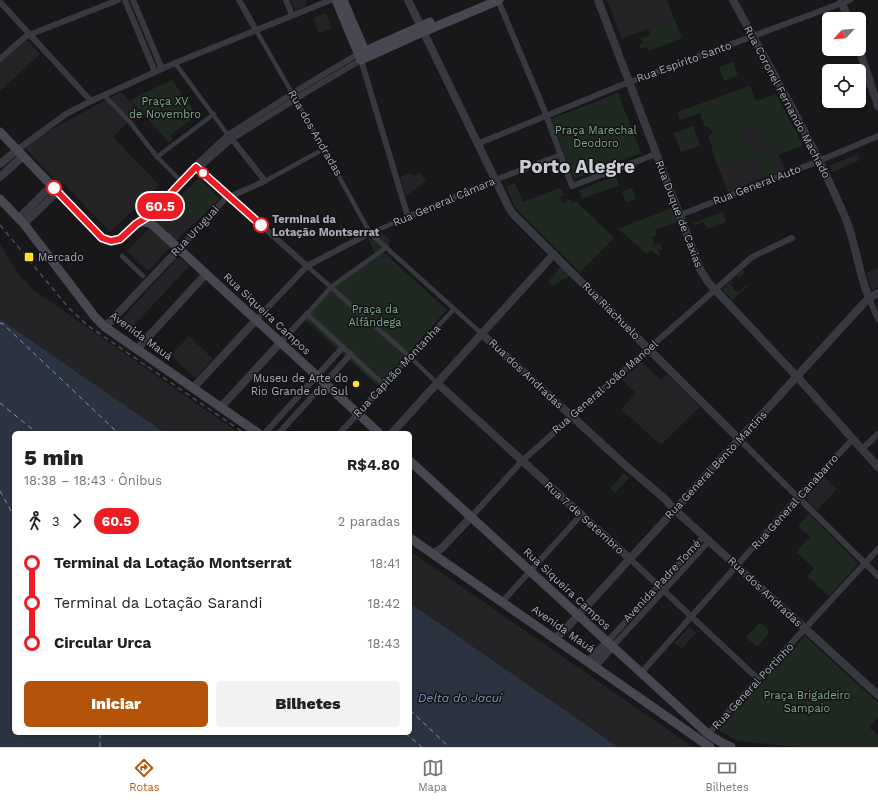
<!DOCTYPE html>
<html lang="pt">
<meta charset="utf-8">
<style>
:root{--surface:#fff;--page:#f2f2f2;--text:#222;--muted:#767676;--line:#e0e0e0;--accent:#b45309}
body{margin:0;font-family:"Work Sans",sans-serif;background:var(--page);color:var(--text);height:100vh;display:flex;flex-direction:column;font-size:15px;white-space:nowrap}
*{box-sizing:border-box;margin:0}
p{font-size:13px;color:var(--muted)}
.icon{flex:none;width:22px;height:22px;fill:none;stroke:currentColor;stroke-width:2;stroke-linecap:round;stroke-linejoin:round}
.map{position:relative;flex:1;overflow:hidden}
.side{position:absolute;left:12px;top:431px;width:400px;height:304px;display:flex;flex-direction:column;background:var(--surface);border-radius:6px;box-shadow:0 1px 3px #0004}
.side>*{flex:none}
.badge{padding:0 8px;border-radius:13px;font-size:14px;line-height:26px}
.needle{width:26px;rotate:244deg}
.buttons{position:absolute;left:822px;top:12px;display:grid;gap:8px}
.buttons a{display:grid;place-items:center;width:44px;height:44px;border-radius:6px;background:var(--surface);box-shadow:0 1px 3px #0004;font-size:20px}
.map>.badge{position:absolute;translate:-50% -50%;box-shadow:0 0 0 2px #fff}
.legs{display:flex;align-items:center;gap:6px;height:44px;padding:0 12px;font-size:13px}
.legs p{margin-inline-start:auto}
.head{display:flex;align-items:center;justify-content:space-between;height:68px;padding:0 12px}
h1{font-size:22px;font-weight:800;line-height:30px}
.cta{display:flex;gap:8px;margin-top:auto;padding:8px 12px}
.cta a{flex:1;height:46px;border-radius:6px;background:var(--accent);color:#fff;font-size:16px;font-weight:800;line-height:46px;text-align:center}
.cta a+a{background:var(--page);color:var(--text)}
ul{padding:0 12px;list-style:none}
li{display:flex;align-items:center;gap:14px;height:40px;font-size:15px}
li i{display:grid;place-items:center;width:6px;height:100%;margin:0 5px;background:currentColor}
li i::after{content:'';width:10px;height:10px;margin:-5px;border:3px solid;border-radius:50%;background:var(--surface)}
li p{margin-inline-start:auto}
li:first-child i{background:linear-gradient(#0000 50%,currentColor 0)}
li:last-child i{background:linear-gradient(currentColor 50%,#0000 0)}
.dock{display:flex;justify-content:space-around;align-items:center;height:56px;border-top:1px solid var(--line);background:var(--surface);font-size:11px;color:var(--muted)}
.dock a{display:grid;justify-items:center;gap:2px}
.dock .current{color:var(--accent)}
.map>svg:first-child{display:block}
</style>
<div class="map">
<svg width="878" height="747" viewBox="0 0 878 747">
<rect width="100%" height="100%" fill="#18181a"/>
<!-- built -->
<g fill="#242427">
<path d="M291,0H305L307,6L295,10Z"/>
<path d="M607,0H667L674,18L622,39Z"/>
<path d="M326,13L332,28L319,34L313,18Z"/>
<path d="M26,40L40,54L0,91V63Z"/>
<path d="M121,92L139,111L113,137L159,185L110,232L64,184L61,186L22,145Z"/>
<path d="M765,121L785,170L728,192L718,167L752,154L743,129Z"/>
<path d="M858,154L860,160L832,172L829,166Z"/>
<path d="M419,172L426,181L406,196L400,177L411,173L413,176Z"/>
<path d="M198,179H200L219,198V200L182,235L148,271L127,251Z"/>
<path d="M0,244L16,271L25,281L35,291L239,433H165L0,319Z"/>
<path d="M177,258H180L189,266L128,332L119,326L118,323Z"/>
<path d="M878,269V287L872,290L866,273Z"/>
<path d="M189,336L213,359L195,378L171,355Z"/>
<path d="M641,361L661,380L667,374L700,407L661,445L621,409L636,393L622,380Z"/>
<path d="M824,477L837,489L817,510L805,498Z"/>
<path d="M410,551L693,747H618L410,603Z"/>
<path d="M689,627L696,633L692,638H691L682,649L674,643Z"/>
</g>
<!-- green -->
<g fill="#1f2922">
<path d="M674,18L682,38L649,51L647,47L640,49L639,45L643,43L641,39L650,35L648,28Z"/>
<path d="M733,62L738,76L724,81L719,67Z"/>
<path d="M172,80L193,110L191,114V120L170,135L173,139L169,142L130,100Z"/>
<path d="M750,86L756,101L776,94L803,145L779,155L764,121L743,129L752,154L718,167L712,151L713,150L708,137L712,134V130L708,127H705L700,113L680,120L677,112Z"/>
<path d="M618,93L641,153L574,179L551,119Z"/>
<path d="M763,125L770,141L763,144L756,127Z"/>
<path d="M693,126L700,146L681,152L674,133Z"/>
<path d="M770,146L780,170L764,176L754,153Z"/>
<path d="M616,176L619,185L582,199L579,190Z"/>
<path d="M198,179H200L219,198V200L199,219L194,215L193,216L178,199Z"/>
<path d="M515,183L523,202L559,188L562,190L564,195L560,196L563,203L571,199L572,203L576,201L614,238L580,272L519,212L514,206L507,189L508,186Z"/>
<path d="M632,188L636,199L626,202L622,192Z"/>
<path d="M672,208L677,222L655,230L657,235L652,237L655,245L660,243L662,249L658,250L660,255L659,256L651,250L647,254L618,229Z"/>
<path d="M723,212L726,222L708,229L706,225H705L703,222L694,225L693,223Z"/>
<path d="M382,233L391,241L381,250L447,310L378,386L304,319L331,287L341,276L376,254L368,239Z"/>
<path d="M562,265L571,276L561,280L553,286L548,282Z"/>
<path d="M743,270L745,272L739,278L737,276L732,281L733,283L731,285L733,287V290L736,291L738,293L745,286L747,287L732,300L722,289Z"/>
<path d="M624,473L629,478L615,493L610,488Z"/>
<path d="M809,514L858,564L829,596L807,576L814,568L796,552L810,537L798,526Z"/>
<path d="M760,622L770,632L757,647L746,637Z"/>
<path d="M805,636L878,703V717L869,727L878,736V747H798L738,741L718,730Z"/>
</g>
<!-- water -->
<path fill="#2c3340" d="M0,319L165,433H14V733H410V603L618,747H0Z"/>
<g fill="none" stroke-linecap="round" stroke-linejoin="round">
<!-- ferry -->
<g stroke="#7d92b9" stroke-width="1" stroke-dasharray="5 4" stroke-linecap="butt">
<path d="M0,324L2,323L118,433"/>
<path d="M0,403L37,433"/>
<path d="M0,491L14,516"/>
<path d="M410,710L449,747"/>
<path d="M100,733V747"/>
<path d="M405,733L422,747"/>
</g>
<!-- pedestrian -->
<g stroke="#383840" stroke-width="4.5">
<path d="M256,30L324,149L370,233L481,333"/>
<path d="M175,63L228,135"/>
<path d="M104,95L129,121L157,157L182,182"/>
<path d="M157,157L214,114"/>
<path d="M265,181L324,149"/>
<path d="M370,233L408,217"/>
<path d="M387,247L331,287L307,314L384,385L454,309"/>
<path d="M122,256L143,276"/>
<path d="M307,266L410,357L437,383"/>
</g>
<!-- minor -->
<g stroke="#383840" stroke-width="6">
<path d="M125,0L155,72"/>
<path d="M133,0L162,69"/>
<path d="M239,0L256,30"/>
<path d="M286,0L292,15"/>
<path d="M498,0L545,112L572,186L656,154"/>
<path d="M0,2L91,101"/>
<path d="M0,59L25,37L29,35L118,0"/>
<path d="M479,147L480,144L482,142L619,86L850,0"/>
<path d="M17,150L66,114L91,101L175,63L331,0"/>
<path d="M196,167L201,166L232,139L310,90L361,60L408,217L495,180L561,155"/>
<path d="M196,167L307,266"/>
<path d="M680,215L814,163L878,136"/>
<path d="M138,222C146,209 158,198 172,191"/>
<path d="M139,222C162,207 178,186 196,167L199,162L228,135L301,88L358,54"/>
<path d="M179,249L225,199L265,181L231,138"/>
<path d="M869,298L878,319"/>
<path d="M256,320L307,266L370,233"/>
<path d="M280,343L307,314"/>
<path d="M265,433L343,347"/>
<path d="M279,433L351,354"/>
<path d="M340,433L384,385"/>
<path d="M740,440L878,576"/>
<path d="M862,449L878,434"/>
<path d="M471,517L522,461L752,257L792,238"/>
<path d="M630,559L758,679"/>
<path d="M502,602L581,515"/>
<path d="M607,642L704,536"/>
<path d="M612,647L709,541"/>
<path d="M641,673L798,497L853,439"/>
<path d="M708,734L878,549"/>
</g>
<!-- tertiary -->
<g stroke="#383840" stroke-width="8">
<path d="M408,0L509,208L514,215L740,440"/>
<path d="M598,0L691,245L700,269L708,282L801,381L878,467"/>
<path d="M733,0C772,72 813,142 845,217C856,243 858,272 869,298"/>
<path d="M841,0L848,19"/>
<path d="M859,49L878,106"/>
<path d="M0,164L17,150"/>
<path d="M0,177L23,156"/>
<path d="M19,218L51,186"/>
<path d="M24,224L57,192"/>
<path d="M105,327L179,249"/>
<path d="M481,333L625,465L664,498L675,510L878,695"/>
<path d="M137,349L206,274"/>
<path d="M437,383L630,559"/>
<path d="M193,388L256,320"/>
<path d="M221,407L280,343"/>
<path d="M392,433L554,254"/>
<path d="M433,553L441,549L471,517"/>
<path d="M554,638L562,633L864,303L869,298L878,293"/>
<path d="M588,662L607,642"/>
<path d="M595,666L612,647"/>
</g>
<!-- secondary -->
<g stroke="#464750" stroke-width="9">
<path d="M336,0L361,60L423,32L499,0"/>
<path d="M343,0L365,51L430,22"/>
<path d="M0,132L102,238C130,251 131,209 154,226L379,433"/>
<path d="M0,199L24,224L95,317L105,327L258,433"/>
<path d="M410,461L708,734L724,744L731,747"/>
<path d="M410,538L710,747"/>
</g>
<!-- rail -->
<path stroke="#4b4c55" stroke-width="1.5" stroke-dasharray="5 4" stroke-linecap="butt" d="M0,225L68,307L87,325L244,433"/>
</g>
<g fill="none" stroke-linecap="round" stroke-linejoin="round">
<!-- line-1 casing -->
<g stroke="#fff" stroke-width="9">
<path id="line-1" d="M54,188L102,238L111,241L120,239L136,224L149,216L166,200L174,190L196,167L261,225"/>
</g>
<!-- line-1 -->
<use href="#line-1" stroke="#ed1c24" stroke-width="6"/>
</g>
<!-- markers -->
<g fill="#fff" stroke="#ed1c24" stroke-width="2">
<circle cx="203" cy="173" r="5"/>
<circle cx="54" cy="188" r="7"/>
<circle cx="261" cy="225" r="7"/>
</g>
<g fill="#ffdf2b" stroke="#131315" stroke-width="1.5">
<rect x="24" y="252" width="10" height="10" rx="2"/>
<circle cx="356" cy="384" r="4"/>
</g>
<g text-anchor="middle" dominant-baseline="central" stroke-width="3" stroke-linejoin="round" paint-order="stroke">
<!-- street labels -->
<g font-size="11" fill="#a9abbb" stroke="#131315">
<text transform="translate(684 62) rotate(-20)">Rua Espírito Santo</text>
<text transform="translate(787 102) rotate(62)">Rua Coronel Fernando Machado</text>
<text transform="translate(315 133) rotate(60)">Rua dos Andradas</text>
<text transform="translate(757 185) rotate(-21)">Rua General Auto</text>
<text transform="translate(444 202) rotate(-23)">Rua General Câmara</text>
<text transform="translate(679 214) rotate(69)">Rua Duque de Caxias</text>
<text transform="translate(195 231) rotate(-47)">Rua Uruguai</text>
<text transform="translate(611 311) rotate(45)">Rua Riachuelo</text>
<text transform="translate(267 314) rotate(43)">Rua Siqueira Campos</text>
<text transform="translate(141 336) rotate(36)">Avenida Mauá</text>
<text transform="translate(397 371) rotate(-47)">Rua Capitão Montanha</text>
<text transform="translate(526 374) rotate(43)">Rua dos Andradas</text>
<text transform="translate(605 387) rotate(-41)">Rua General João Manoel</text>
<text transform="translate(716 465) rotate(-47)">Rua General Bento Martins</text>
<text transform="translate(795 502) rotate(-48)">Rua General Canabarro</text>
<text transform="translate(584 518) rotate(42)">Rua 7 de Setembro</text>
<text transform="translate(662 581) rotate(-47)">Avenida Padre Tomé</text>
<text transform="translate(567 589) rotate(43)">Rua Siqueira Campos</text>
<text transform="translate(765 592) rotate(43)">Rua dos Andradas</text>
<text transform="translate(563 629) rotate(35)">Avenida Mauá</text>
<text transform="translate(753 686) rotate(-47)">Rua General Portinho</text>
</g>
<!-- park labels -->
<g font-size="11" fill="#7ea888" stroke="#131315">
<text x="165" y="101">Praça XV<tspan x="165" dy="13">de Novembro</tspan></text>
<text x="596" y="130">Praça Marechal<tspan x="596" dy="13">Deodoro</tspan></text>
<text x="375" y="309">Praça da<tspan x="375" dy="13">Alfândega</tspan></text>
<text x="807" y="695">Praça Brigadeiro<tspan x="807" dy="13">Sampaio</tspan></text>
</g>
<!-- stop labels -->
<g font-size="11" font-weight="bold" fill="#a9abbb" stroke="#131315" text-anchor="start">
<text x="272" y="219">Terminal da<tspan x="272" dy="13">Lotação Montserrat</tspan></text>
</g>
<!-- poi labels -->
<g font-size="11" fill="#a9abbb" stroke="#131315" text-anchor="start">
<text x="38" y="257">Mercado</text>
<text x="348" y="378" text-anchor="end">Museu de Arte do<tspan x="348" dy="13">Rio Grande do Sul</tspan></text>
</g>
<!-- water labels -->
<g font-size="12" font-style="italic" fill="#7d92b9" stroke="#131315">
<text x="460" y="698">Delta do Jacuí</text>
</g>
<!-- town labels -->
<g font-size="19" font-weight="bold" fill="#cacbd7" stroke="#131315">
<text x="577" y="166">Porto Alegre</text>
</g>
</g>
</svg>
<div class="buttons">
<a><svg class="needle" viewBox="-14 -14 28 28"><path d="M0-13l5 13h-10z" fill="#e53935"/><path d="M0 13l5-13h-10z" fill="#767676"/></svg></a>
<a><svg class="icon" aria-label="locate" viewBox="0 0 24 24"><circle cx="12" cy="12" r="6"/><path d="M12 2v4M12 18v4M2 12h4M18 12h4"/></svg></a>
</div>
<b class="badge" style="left:160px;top:206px;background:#ed1c24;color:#fff">60.5</b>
<section class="side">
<div class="head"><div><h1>5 min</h1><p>18:38 – 18:43 · Ônibus</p></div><b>R$4.80</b></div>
<div class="legs"><svg class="icon" aria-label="walk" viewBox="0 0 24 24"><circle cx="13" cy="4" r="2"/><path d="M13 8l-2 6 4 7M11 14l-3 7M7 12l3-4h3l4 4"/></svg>3<svg class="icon" aria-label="forward" viewBox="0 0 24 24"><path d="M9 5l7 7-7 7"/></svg><b class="badge" style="background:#ed1c24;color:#fff">60.5</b><p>2 paradas</p></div>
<ul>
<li><i style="color:#ed1c24"></i><b>Terminal da Lotação Montserrat</b><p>18:41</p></li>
<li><i style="color:#ed1c24"></i><span>Terminal da Lotação Sarandi</span><p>18:42</p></li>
<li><i style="color:#ed1c24"></i><b>Circular Urca</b><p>18:43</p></li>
</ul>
<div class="cta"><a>Iniciar</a><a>Bilhetes</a></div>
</section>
</div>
<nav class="dock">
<a class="current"><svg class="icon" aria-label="directions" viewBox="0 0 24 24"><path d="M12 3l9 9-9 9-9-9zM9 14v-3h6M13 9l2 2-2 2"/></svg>Rotas</a>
<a><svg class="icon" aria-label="map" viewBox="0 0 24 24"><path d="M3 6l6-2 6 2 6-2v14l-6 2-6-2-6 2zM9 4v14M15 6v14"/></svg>Mapa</a>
<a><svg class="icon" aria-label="tickets" viewBox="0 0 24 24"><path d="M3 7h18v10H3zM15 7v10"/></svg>Bilhetes</a>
</nav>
